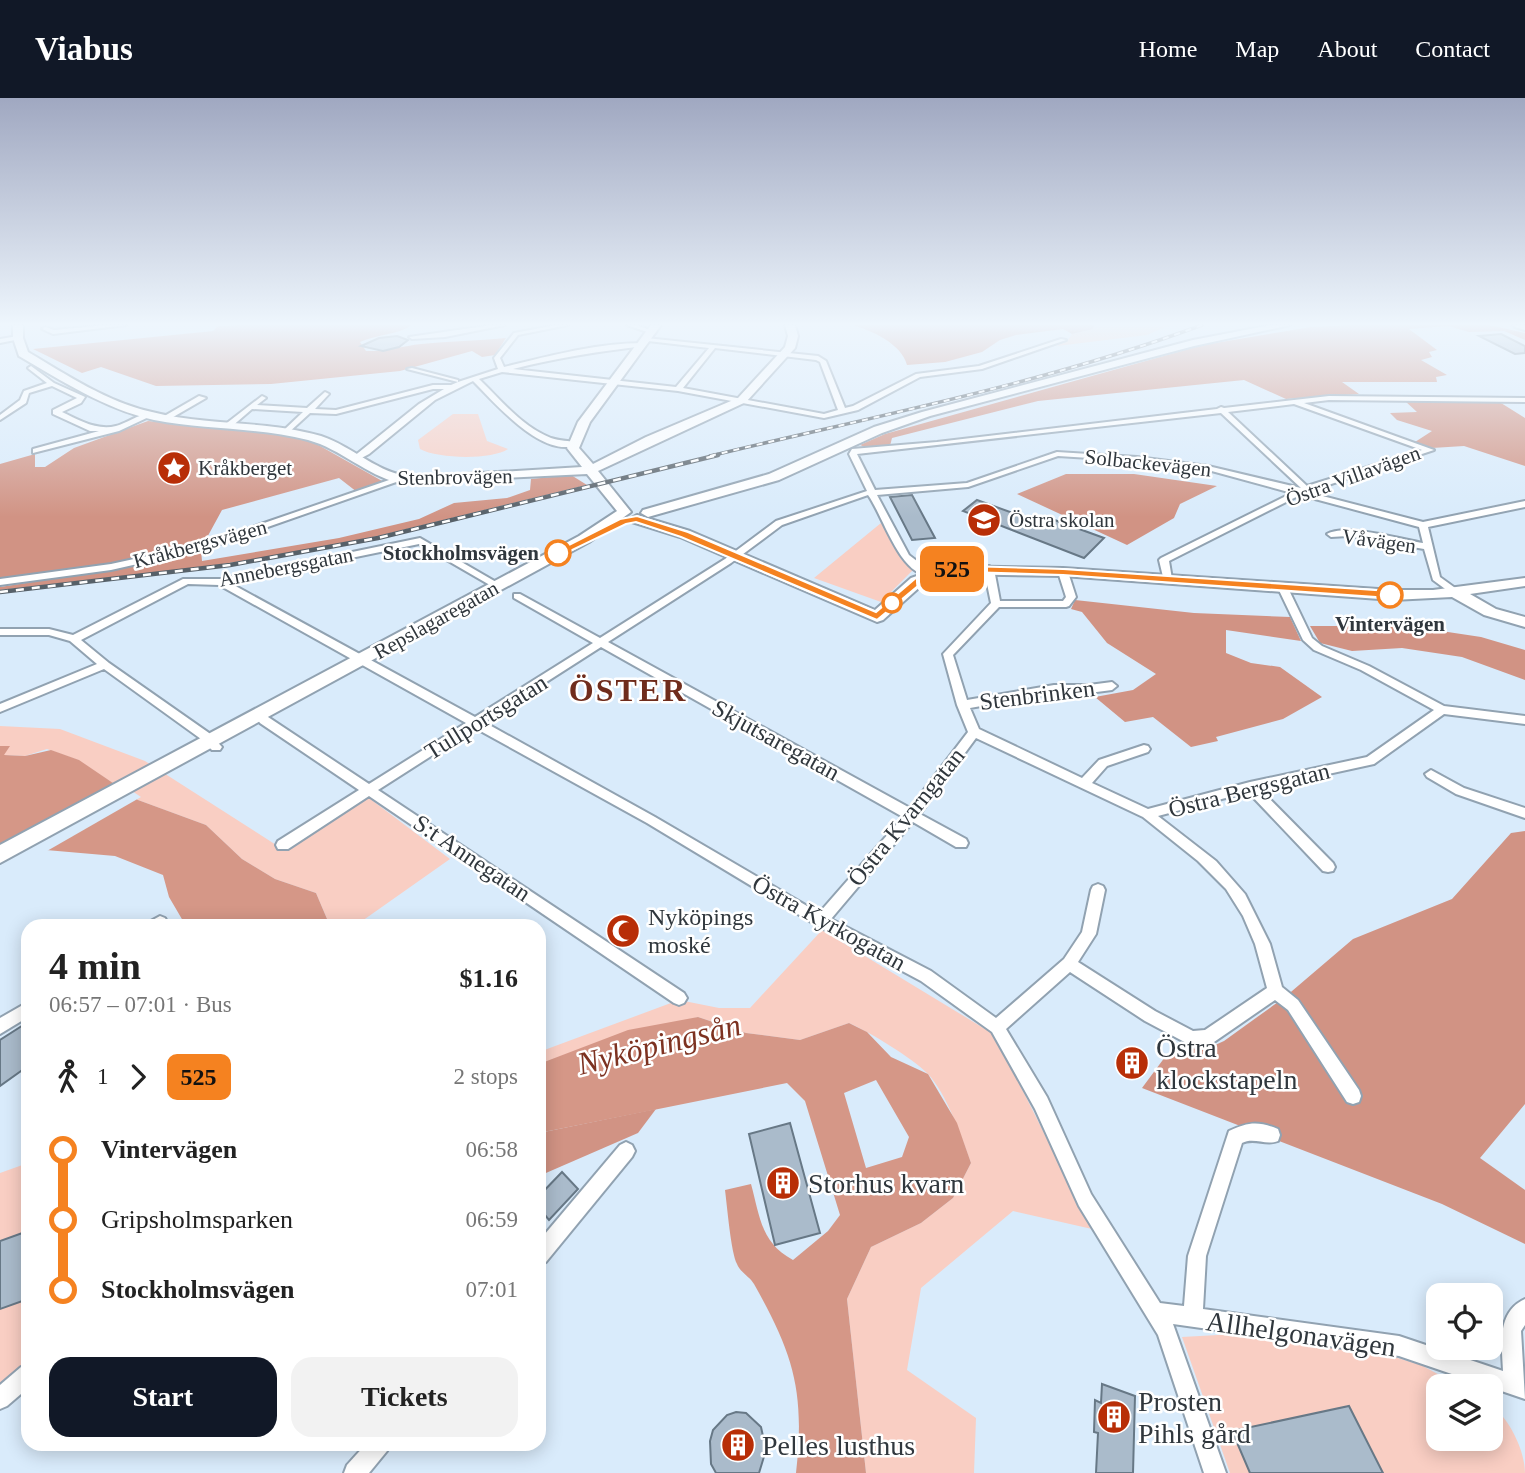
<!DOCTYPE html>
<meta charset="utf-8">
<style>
:root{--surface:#fff;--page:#f2f2f2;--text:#222;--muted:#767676;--accent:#111827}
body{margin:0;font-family:Georgia,serif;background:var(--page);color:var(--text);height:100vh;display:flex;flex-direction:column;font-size:26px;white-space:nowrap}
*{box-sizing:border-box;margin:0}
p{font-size:23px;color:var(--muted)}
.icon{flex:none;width:38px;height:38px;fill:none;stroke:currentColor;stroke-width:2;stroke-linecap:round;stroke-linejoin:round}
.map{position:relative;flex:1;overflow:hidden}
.drawer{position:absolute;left:21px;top:821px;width:525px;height:532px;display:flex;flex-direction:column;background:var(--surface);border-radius:21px;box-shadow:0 4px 18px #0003}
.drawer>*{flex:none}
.badge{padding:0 14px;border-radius:10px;font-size:24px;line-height:46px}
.buttons{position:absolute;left:1426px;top:1185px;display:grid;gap:14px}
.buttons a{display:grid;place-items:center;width:77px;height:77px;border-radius:14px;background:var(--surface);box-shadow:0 4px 18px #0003;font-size:35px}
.map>.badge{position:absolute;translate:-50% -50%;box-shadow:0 0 0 4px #fff}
.legs{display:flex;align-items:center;gap:10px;height:77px;padding:0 28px;font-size:23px}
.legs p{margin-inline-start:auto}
.overview{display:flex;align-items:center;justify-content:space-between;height:119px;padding:0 28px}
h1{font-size:38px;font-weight:700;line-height:52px}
.action{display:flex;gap:14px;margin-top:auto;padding:14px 28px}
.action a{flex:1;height:80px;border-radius:21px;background:var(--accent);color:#fff;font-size:28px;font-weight:700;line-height:80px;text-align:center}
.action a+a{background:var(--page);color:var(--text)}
ul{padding:0 28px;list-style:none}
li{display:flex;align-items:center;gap:24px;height:70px;font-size:26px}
li i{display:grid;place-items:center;width:10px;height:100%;margin:0 9px;background:currentColor}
li i::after{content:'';width:18px;height:18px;margin:-9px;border:5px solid;border-radius:50%;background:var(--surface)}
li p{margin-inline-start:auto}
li:first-child i{background:linear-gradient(#0000 50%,currentColor 0)}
li:last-child i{background:linear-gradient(currentColor 50%,#0000 0)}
header{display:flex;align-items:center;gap:42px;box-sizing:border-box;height:98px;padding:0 35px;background:var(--accent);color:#fff}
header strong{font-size:33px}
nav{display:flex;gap:38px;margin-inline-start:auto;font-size:24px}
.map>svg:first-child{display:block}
</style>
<header>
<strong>Viabus</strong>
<nav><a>Home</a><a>Map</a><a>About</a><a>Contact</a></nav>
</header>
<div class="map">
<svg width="1525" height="1375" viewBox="0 0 1525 1375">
<rect width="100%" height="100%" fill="#d9ebfb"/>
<!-- green -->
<g fill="#f9cec3">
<path d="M1093,227H1170L1147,237L1057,248L1068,242L1072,236L1085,233Z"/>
<path d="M453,316H478L487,343L508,351C492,362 438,361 420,351L418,342Z"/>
<path d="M881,425L901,461L913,472L881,504L814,480Z"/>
<path d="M0,628L60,631L145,663L284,752L369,700L450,761L362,823V828H330L316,795L275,781L242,761L206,727L138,702L78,662L47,651L25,658L3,657L9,649L0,648Z"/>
<path d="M822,832L995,937L1092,1131L1013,1113L921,1190L907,1272L976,1320L974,1375H866L847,1201L871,1149L921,1125L953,1100L971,1065C962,1039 946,995 928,976C911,959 871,935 849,925L800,942L746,935L698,919L539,966V954L679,902L719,910H750Z"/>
<path d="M28,1065V1263L0,1288V1075Z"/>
<path d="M1218,1237H1260L1381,1255L1421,1267L1460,1288H1438V1340H1491V1306C1509,1321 1525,1352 1525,1375H1230L1182,1239Z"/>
</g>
<!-- forest -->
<g fill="#d19384">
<path d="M240,227H412C398,237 377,236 360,244L366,253C386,254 402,248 421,246C449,243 478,243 506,240L495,257L482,259L472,253L400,273L271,286L156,288L101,269L82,275L33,251L213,233L218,228Z"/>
<path d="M852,227H1093L1094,228L1093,231L1072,236L1063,231L1016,237L1000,242L982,254L945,264L907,267C902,246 871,232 852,227Z"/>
<path d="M1348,227H1489L1525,235V242L1504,233L1469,234L1448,228L1409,231L1437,252L1429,254L1432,259L1421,262L1447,277L1436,279L1437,284H1342L1359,296L1286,301L1244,282L1038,303L892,340L890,348L870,351L860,347L885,336L1203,247L1311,229Z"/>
<path d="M1405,303L1501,305L1525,320V368L1464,348L1432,350L1415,344L1432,333L1397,322L1390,315L1417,314Z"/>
<path d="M148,323L287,337L313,344L384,384L357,394L339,380L222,412L204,445L114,465L0,480V366L35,356V369H45L74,350Z"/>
<path d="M1066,376H1134L1217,388L1180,406L1174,420L1127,447L1017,396Z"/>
<path d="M571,377L587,387L378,438L273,458L197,470L0,492V489L109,472L201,452L202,463L339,440L419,421L454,405L507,400L530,392L531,381Z"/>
<path d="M1075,502L1194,515L1290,519L1301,543L1226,532V555L1251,565L1280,569L1322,599L1283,621L1216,639L1218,643L1191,649L1153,619L1125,624L1095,599L1133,592L1156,576L1107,545L1082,514L1071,511Z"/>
<path d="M1310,528H1408L1481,539L1525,552V582L1462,559L1402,550L1352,553L1320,545Z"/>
<path d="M1525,733V1006L1480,1060L1525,1092V1146L1442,1106L1142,990L1165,959L1184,949L1204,952L1224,943L1285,899L1353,841L1452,801L1511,735Z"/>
<path d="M656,1011L638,1035L539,1078V1035Z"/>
</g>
<!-- water -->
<g fill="#d59787" fill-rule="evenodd">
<path d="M0,648H10L4,657L25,658L51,652L79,662L138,702L206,727L242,761L275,781L316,795L330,828H186L169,799L163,777L115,758L0,748Z"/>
<path d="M698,919L746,935L800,942L849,925L867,934L891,959L928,976L957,1025L971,1065L953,1100L921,1125L871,1149L847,1201L866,1375H796C805,1294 794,1257 754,1186C750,1179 740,1174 737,1166C731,1155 727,1107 725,1092L751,1086C760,1119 761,1145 793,1162L828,1133L840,1117L805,1003L787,985L539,1035V966L628,932ZM876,982L909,1039L902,1059L866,1070L844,995Z"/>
</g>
<!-- pier -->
<path fill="#d9ebfb" d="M117,683L141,699L40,757L0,752V747Z"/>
<!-- building -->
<g fill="#aabbcb" stroke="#677886" stroke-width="2">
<path d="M1501,236L1525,248V255L1515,256L1479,238Z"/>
<path d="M397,238L408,242L399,249L383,253L361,248L379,240Z"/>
<path d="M912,397L935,440L912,442L890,399Z"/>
<path d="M977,402L1043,426L1049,420L1104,440L1084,460L963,413Z"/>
<path d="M28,924V968L0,988V942Z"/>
<circle cx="1132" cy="965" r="9"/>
<path d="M790,1025L820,1135L775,1147L749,1036Z"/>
<path d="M562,1074L578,1091L549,1122L539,1110V1098Z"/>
<path d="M28,1133V1201L0,1211V1143Z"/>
<path d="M1102,1286L1135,1298L1133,1375H1096L1098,1335L1094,1334L1095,1302L1101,1305Z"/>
<path d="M1349,1308L1383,1375H1250L1232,1333Z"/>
<path d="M736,1314L746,1315L761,1329L766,1352L759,1375H716L711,1366L710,1343L713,1332L727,1317Z"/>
</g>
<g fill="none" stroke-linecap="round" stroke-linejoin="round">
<!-- street casing -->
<g stroke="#91a2b1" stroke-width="4">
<g id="street">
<path d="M106,227H126L53,236L42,231L45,229L54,232Z"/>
<path d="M492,227H505L445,239L412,241L409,239Z"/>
<path d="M556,227H568L518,237L500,260L504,269C549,258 597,245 643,245L645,246V248C601,253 556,260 513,271L676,289L709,250L648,243L646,240L818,258L826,263L845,310L853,308L916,276L979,268L1061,241L1066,242L982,271L920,279L858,312L824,320L678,293L502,274L479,281C501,302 522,329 551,340C560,343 568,343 578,344L579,346C544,363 495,305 473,283L435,302L369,356L356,363H353V359L419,306L444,291H433L336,316L310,315L287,336L283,334L284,332L303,314L252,311L230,330L223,328L262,298L266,300L257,307L307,310L325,294L329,296L315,311L336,312L433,287H451L458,284L407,271L412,270L458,282V284L498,271L494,260L514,235ZM715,250L816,262L820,264L838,312L824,316L683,290Z"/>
<path d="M627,227H636L656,234L653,236Z"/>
<path d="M18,238L20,241L0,245V241Z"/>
<path d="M31,268L54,285L83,298L85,299L81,305L62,314C79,322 97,333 116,328C128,325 142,313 153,317L119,333L33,355V351L99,333H90L53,316V312L77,300L52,288L29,295L26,305L0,322V317L20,302L24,293L47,285L29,271L28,270Z"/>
<path d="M199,298L206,300L168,322L161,320Z"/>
<path d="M1329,298L1525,300V304L1329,302L1304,305L1434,352L1307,394L1423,424L1525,403V409L1428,429L1440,479L1458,492V496H1452L1433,482L1424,451L1348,438L1331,439L1327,436C1345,425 1400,441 1423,445L1419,429L1300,397L1169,463L1172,481L1170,483H1164L1159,462L1161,460L1292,395L1208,372L1137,363L1058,358L968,389L877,397L909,457L930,473V477C900,479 883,417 868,397L782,427L731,465L608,544L910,710L968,634L957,607L943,556L991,505L984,471L989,468L994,471L1000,503H1063L1066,499L1058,474L1063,471L1068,474L1076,499L1069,508L1066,509H999L953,557L967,602L1054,587H1089L1112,584L1117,588L1112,592L1089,595H1054L970,610L979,631L1082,680L1099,662L1144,647L1148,648L1150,651L1148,654L1107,668L1092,685L1148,711L1250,684L1367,659L1434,612L1361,572L1314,552L1303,542L1277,488L1282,485L1287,488L1312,540L1322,548L1369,568L1444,608L1525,618V626L1444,616L1374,666L1260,691L1333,765L1335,769L1333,773L1328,774L1323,773L1248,694L1158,718L1216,763L1245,796L1270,846L1282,889L1298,902L1359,992L1361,998L1359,1004L1353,1006L1347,1004L1288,912L1275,902L1214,944L1192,948L1145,923L1070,874L1006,931L1047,999L1091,1096L1160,1205L1184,1208L1188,1158L1227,1039L1229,1033C1248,1024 1258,1023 1278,1031L1280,1037L1278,1043C1266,1048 1254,1039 1242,1045L1206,1158L1203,1211L1399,1238L1503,1273C1502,1248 1496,1214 1525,1201V1227L1521,1233L1525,1301L1399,1258L1173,1226L1226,1375H1204L1158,1237L1079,1108L1035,1011L992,934L921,883L816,827L647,725L475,630L378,692L684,895L687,900L684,905L679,907L674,905L369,698L288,751H278L276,747L278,743L359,692L260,625L258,622L260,619H268L369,686L466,625L219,487L188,486L81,542L109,565L209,635L222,649L220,652H212L201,641L104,571L0,614V606L97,566L70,543L49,537H0V531H49L73,537L183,481H221L420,440L503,488L501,490H495L419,446L230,485L475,619L593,545L514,500V496H520L600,540L725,461L776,423L867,393L849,356L852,351L937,344L1217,311L1221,309L1224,310ZM1294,306L1422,352L1307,388L1228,314ZM1221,315L1301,390L1208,368L1137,359L1057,354L967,385L875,392L857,356ZM601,549L903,719L819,815L655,719L484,624ZM976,640L1143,719L1198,763L1226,791L1243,818L1255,846L1267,890L1205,932L1193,933L1155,913L1078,864L1096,836L1105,792L1103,788L1098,786L1093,788L1091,792L1082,834L1064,861L996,920L931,873L831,821L913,724L956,749H966L968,745L966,741L920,716Z"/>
<path d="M392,381L399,383L208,450L111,472L0,487V481L111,466L203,446Z"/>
<path d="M1431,672L1464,690L1525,710V720L1456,696L1427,679L1425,676Z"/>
<path d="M160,818L165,820L167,824L165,828H147L149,824Z"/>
<path d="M28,904V919L0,936V920Z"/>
<path d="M626,1044L632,1047L635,1053L632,1059L546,1164L539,1166V1143L620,1047Z"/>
<path d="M28,1266V1290L7,1308L0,1311V1287L21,1269Z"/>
<path d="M366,1346H391L387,1353L369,1375H344L347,1367Z"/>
</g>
</g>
<!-- secondary casing -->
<g stroke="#91a2b1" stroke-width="4">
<g id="secondary">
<path d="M13,227H23V240L28,254C67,277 107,304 152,314C208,328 266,322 321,338C354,349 378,376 413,379L582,369L567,350L578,324L651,227H661L590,324L579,350L593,366L646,339L738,300L785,249L788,238L785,227H795L798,238L795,250L746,304L598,373L631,414L589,444L0,765V747L579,438L617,413L587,376L399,385C366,377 341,351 308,342C258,329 205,332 154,322C105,311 62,283 19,258L13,240Z"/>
<path d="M1271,227H1290L1194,248L930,318L882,335L779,382L648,419L641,415L643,412L769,376L874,329L922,314L1193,242Z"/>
<path d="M1513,227H1525V232L1515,229Z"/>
<path d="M637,417L690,433L875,512L911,480L946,468L1063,470L1393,492H1433L1525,480V488L1470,496L1496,511L1525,519V529L1484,517L1452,499L1393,502L1063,478L946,476L922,487L883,522L877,524L680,439L632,424L630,421Z"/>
</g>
</g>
<!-- street -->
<use href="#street" fill="#fff" fill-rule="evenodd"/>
<!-- secondary -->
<use href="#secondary" fill="#fff" fill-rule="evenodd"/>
<!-- rail-far1 casing -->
<g stroke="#576169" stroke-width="3.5">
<path id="rail-far1" d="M710,358C875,318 1043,286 1202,227"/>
</g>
<!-- rail casing -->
<g stroke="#576169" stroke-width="4.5">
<path id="rail" d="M0,494L230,467L378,440L718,357"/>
</g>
<!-- rail-far1 -->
<use href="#rail-far1" stroke="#fff" stroke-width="2" stroke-dasharray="6" stroke-linecap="butt"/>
<!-- rail -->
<use href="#rail" stroke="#fff" stroke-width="2.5" stroke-dasharray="8" stroke-linecap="butt"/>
</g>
<!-- sky -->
<linearGradient id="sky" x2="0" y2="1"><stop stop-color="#a0a8c1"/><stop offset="0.54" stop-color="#eef6fd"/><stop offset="1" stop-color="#eef6fd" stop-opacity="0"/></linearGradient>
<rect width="1525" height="419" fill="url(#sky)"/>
<!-- line-1 -->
<path fill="#f58220" stroke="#fff" stroke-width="2" d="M637,418L688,434L876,514L924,473L966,468L1063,471L1390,493L1395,497L1390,500L1063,477L966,474L930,478L877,522L681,439L636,424L626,426L562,457L553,455L620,421Z"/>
<!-- icons -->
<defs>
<g id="sight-disc" transform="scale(1.75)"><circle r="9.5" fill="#b82e07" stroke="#fff"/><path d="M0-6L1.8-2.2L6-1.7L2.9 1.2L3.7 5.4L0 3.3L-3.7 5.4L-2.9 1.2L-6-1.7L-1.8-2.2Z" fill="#fff"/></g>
<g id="school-disc" transform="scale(1.75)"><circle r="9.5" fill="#b82e07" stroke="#fff"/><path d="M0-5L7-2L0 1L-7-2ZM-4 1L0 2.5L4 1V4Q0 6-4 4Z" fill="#fff"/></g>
<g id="mosque-disc" transform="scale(1.75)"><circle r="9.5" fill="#b82e07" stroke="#fff"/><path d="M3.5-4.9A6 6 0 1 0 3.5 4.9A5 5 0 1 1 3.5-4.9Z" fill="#fff"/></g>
<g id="building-disc" transform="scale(1.75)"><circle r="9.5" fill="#b82e07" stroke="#fff"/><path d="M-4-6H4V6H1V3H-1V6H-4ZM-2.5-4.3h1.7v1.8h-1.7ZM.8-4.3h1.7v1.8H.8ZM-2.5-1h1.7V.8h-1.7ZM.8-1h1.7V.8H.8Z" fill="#fff"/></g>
</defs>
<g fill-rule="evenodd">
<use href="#sight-disc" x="174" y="370"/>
<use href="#school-disc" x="984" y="422"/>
<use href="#mosque-disc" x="623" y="833"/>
<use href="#building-disc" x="1132" y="965"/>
<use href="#building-disc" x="783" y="1085"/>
<use href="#building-disc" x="1114" y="1319"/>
<use href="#building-disc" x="738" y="1347"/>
</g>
<!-- markers -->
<g fill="#fff" stroke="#f58220" stroke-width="3.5">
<circle cx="558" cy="455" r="12"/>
<circle cx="1390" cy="497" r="12"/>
<circle cx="892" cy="505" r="9"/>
</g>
<g text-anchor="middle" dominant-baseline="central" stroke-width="5" stroke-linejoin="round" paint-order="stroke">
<!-- far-street labels -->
<g font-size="21" fill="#30373d" stroke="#fff">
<text transform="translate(1148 365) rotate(6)">Solbackevägen</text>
<text transform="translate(1353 378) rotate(-20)">Östra Villavägen</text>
<text transform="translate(455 379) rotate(-1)">Stenbrovägen</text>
<text transform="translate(1379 443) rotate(8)">Våvägen</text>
<text transform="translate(200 446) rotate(-15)">Kråkbergsvägen</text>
<text transform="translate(286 469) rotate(-11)">Annebergsgatan</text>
<text transform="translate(436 522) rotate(-29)">Repslagaregatan</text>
</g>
<!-- far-poi labels -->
<g font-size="21" fill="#30373d" stroke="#fff" text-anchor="start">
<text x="198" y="370">Kråkberget</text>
<text x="1009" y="422">Östra skolan</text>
</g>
<!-- far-stop labels -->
<g font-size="21" font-weight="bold" fill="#30373d" stroke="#fff" text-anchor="end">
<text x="539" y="455">Stockholmsvägen</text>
<text x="1390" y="526" text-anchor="middle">Vintervägen</text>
</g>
<!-- street labels -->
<g font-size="24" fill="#30373d" stroke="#fff">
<text transform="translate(1037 597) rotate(-7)">Stenbrinken</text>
<text transform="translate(486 619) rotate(-32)">Tullportsgatan</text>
<text transform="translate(776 642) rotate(29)">Skjutsaregatan</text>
<text transform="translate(1249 692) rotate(-14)">Östra Bergsgatan</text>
<text transform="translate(906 719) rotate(-51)">Östra Kvarngatan</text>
<text transform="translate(472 760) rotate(34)">S:t Annegatan</text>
<text transform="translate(829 825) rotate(29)">Östra Kyrkogatan</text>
</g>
<!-- poi labels -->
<g font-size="24" fill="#30373d" stroke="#fff" text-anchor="start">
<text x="648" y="819">Nyköpings<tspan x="648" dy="28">moské</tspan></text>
</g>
<!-- near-poi labels -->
<g font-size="28" fill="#30373d" stroke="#fff" text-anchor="start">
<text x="1156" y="949">Östra<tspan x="1156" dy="32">klockstapeln</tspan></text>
<text x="808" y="1085">Storhus kvarn</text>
<text x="1138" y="1303">Prosten<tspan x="1138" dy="32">Pihls gård</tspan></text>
<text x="762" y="1347">Pelles lusthus</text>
</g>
<!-- near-street labels -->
<g font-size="28" fill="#30373d" stroke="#fff">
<text transform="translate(1301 1236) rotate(8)">Allhelgonavägen</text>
</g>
<!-- district labels -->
<g font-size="32" font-weight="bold" letter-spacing="2" fill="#6f2c1c" stroke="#fff">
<text x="628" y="592">ÖSTER</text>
</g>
<!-- near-water labels -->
<g font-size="32" font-style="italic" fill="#7d3221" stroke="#fff">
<text transform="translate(659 946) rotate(-14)">Nyköpingsån</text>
</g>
</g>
</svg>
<div class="buttons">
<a><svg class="icon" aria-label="locate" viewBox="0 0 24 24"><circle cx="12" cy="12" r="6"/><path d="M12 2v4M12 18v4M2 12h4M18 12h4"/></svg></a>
<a><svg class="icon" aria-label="layers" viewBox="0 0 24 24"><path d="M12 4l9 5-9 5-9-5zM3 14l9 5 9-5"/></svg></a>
</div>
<b class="badge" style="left:952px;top:471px;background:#f58220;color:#111">525</b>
<section class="drawer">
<div class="overview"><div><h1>4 min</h1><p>06:57 – 07:01 · Bus</p></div><b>$1.16</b></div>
<div class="legs"><svg class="icon" aria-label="walk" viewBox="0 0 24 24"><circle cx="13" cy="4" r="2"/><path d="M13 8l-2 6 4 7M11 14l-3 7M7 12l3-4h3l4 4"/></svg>1<svg class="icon" aria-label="forward" viewBox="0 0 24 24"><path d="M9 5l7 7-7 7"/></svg><b class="badge" style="background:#f58220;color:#111">525</b><p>2 stops</p></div>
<ul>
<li><i style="color:#f58220"></i><b>Vintervägen</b><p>06:58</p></li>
<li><i style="color:#f58220"></i><span>Gripsholmsparken</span><p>06:59</p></li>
<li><i style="color:#f58220"></i><b>Stockholmsvägen</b><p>07:01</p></li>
</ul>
<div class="action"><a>Start</a><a>Tickets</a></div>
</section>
</div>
